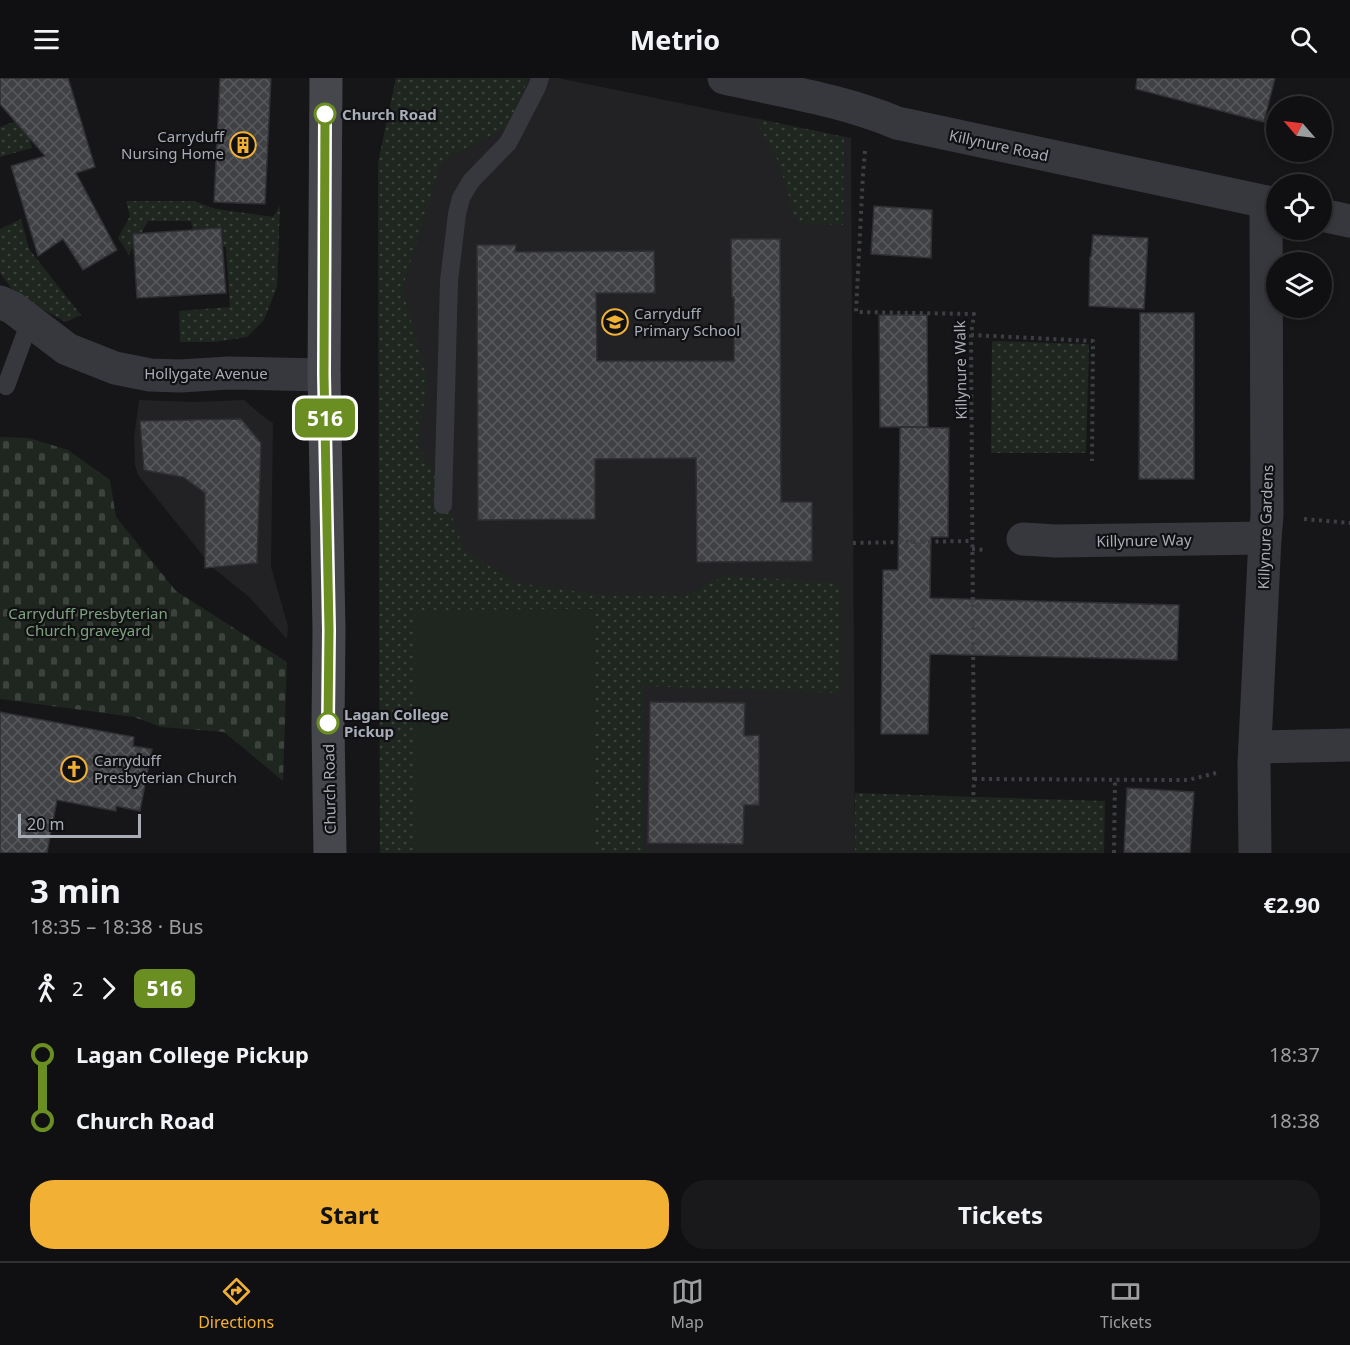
<!DOCTYPE html>
<meta charset="utf-8">
<style>
:root{--surface:#101012;--page:#19191b;--text:#f1f3f6;--muted:#9c9d9f;--line:#303032;--accent:#f2b134}
body{margin:0;font-family:"Noto Sans",sans-serif;background:var(--page);color:var(--text);height:100vh;display:flex;flex-direction:column;font-size:22px;white-space:nowrap}
*{box-sizing:border-box;margin:0}
p{font-size:20px;color:var(--muted)}
.icon{flex:none;width:33px;height:33px;fill:none;stroke:currentColor;stroke-width:2;stroke-linecap:round;stroke-linejoin:round}
.map{position:relative;height:775px;overflow:hidden}
.drawer{display:flex;flex-direction:column;background:var(--surface);flex:1}
.drawer>*{flex:none}
.badge{padding:0 12px;border-radius:9px;font-size:21px;line-height:39px}
.needle{width:39px;rotate:298deg}
.controls{position:absolute;left:1266px;top:18px;display:grid;gap:12px}
.controls a{display:grid;place-items:center;width:66px;height:66px;border-radius:50%;background:var(--surface);box-shadow:0 3px 9px #0003,0 0 0 2px var(--line);font-size:30px}
.scale{position:absolute;left:18px;bottom:15px;width:123px;box-sizing:border-box;padding-left:6px;border:3px solid #a8adb8;border-top:0;font-size:16px;line-height:21px;white-space:nowrap;color:#a8adb8;-webkit-text-stroke:4px #111113;paint-order:stroke}
.map>.badge{position:absolute;translate:-50% -50%;box-shadow:0 0 0 3px #fff}
.legs{display:flex;align-items:center;gap:9px;height:66px;padding:0 30px;font-size:20px}
.legs p{margin-inline-start:auto}
.overview{display:flex;align-items:center;justify-content:space-between;height:102px;padding:0 30px}
h1{font-size:33px;font-weight:700;line-height:45px}
.primary-button{display:flex;gap:12px;margin-top:auto;padding:12px 30px}
.primary-button a{flex:1;height:69px;border-radius:24px;background:var(--accent);color:#111;font-size:24px;font-weight:700;line-height:69px;text-align:center}
.primary-button a+a{background:var(--page);color:var(--text)}
ul{padding:0 30px;list-style:none}
li{display:flex;align-items:center;gap:21px;height:66px;font-size:22px}
li i{display:grid;place-items:center;width:9px;height:100%;margin:0 8px;background:currentColor}
li i::after{content:'';width:15px;height:15px;margin:-8px;border:4px solid;border-radius:50%;background:var(--surface)}
li p{margin-inline-start:auto}
li:first-child i{background:linear-gradient(#0000 50%,currentColor 0)}
li:last-child i{background:linear-gradient(currentColor 50%,#0000 0)}
header{display:flex;justify-content:space-between;align-items:center;height:78px;padding:0 30px;background:var(--surface);font-size:27px;font-weight:700}
.tab-bar{display:flex;justify-content:space-around;align-items:center;height:84px;border-top:2px solid var(--line);background:var(--surface);font-size:16px;color:var(--muted)}
.tab-bar a{display:grid;justify-items:center;gap:3px}
.tab-bar .current{color:var(--accent)}
.map>svg:first-child{display:block}
</style>
<header><svg class="icon" aria-label="menu" viewBox="0 0 24 24"><path d="M4 6h16M4 12h16M4 18h16"/></svg>Metrio<svg class="icon" aria-label="search" viewBox="0 0 24 24"><circle cx="10" cy="10" r="6"/><path d="M15 15l6 6"/></svg></header>
<div class="map">
<svg width="1350" height="775" viewBox="0 0 1350 775">
<defs>
<pattern id="grass-dots" width="8" height="8" patternUnits="userSpaceOnUse" patternTransform="scale(1.5)"><rect width="8" height="8" fill="#1e261f"/><path d="M2 2h.1M6 6h.1" fill="none" stroke="#3c433d" stroke-width="1.8" stroke-linecap="round"/></pattern>
<pattern id="cemetery-stones" width="16" height="16" patternUnits="userSpaceOnUse" patternTransform="scale(1.5)"><rect width="16" height="16" fill="#1e261f"/><path d="M2 7V4a2 2 0 0 1 4 0v3zM10 15v-3a2 2 0 0 1 4 0v3z" fill="#3c433d"/></pattern>
<pattern id="building-cross-hatch" width="8" height="8" patternUnits="userSpaceOnUse" patternTransform="scale(1.5)"><rect width="8" height="8" fill="#404145"/><path d="M0 0l8 8M0 8l8-8" fill="none" stroke="#595a5e"/></pattern>
</defs>
<rect width="100%" height="100%" fill="#161618"/>
<!-- built -->
<g fill="#222225">
<path d="M396,0H558L851,60L855,775H380L378,85Z"/>
<path d="M139,322L195,324L244,322L260,336L273,345L271,489L288,548L287,561L249,519L212,489L138,397L135,387L134,359Z"/>
</g>
<!-- grass -->
<g fill="url(#grass-dots)">
<path d="M396,0H528L511,47L442,82L402,211L428,303L417,366L443,413L464,472L516,505L611,518H687L724,498L841,505L840,615L644,608L643,769L650,775H380L378,85Z"/>
<path d="M24,40L32,70L0,79V49Z"/>
<path d="M754,40L844,59L843,147L800,145L792,135L788,113L777,81Z"/>
<path d="M126,123H193L216,131L273,139L280,128L277,209L264,242L247,259L215,264H180L179,233L230,229L226,169L196,168L191,143H148L129,177L118,160L130,138Z"/>
<path d="M21,141L29,171L81,237L66,244L16,217L0,195V151Z"/>
<path d="M992,263L1089,266L1086,375H991Z"/>
<path d="M855,715L1105,723L1104,775H855Z"/>
</g>
<!-- cemetery -->
<path fill="url(#cemetery-stones)" d="M0,359L29,360L68,372L110,402L116,439L176,513L287,584L283,703L224,654L161,649L134,639L0,621Z"/>
<!-- park -->
<path fill="#1e261f" d="M593,531L595,775H416V532Z"/>
<!-- building -->
<g fill="url(#building-cross-hatch)" stroke="#303034" stroke-width="1.5">
<path d="M0,0H68L95,89L76,95L117,172L83,192L63,161L38,178L11,88L45,78L0,26Z"/>
<path d="M220,0H271L265,126L214,124Z"/>
<path d="M1137,0H1275L1264,44L1136,11Z"/>
<path d="M874,128L932,132L931,180L871,176Z"/>
<path d="M221,150L226,215L137,220L133,156Z"/>
<path d="M1093,157L1148,160L1144,231L1089,228L1090,179H1091Z"/>
<path d="M731,161H780L781,424H812V483L697,484L696,380L595,381V441L478,442L477,167H516L515,174L654,173L655,215H596L597,283H734V219H732Z"/>
<path d="M1140,235H1194V401H1139Z"/>
<path d="M879,237H927L928,349H880Z"/>
<path d="M241,341L261,365L257,485L205,490V415L183,399L144,392L140,343Z"/>
<path d="M900,349L949,350L948,459H931L930,520L1179,527L1177,582L930,576L928,656H881L883,492H898Z"/>
<path d="M650,624L745,625L744,658L759,657V727H744L743,766L648,765Z"/>
<path d="M0,634L134,659L133,668L152,671L140,733L116,728V733L57,722L47,775H0Z"/>
<path d="M1127,710L1194,714L1190,775H1124Z"/>
</g>
<g fill="none" stroke-linecap="round" stroke-linejoin="round">
<!-- path -->
<g stroke="#3d3f44" stroke-width="4" stroke-dasharray="3 4.5" stroke-linecap="butt">
<path d="M865,73L863,96L856,234L974,236L971,257L974,701L973,724"/>
<path d="M971,257L1093,263L1092,383"/>
<path d="M1304,441L1350,445"/>
<path d="M853,465L972,463"/>
<path d="M972,471L986,472"/>
<path d="M974,701L1188,702L1216,695"/>
<path d="M1114,775L1115,703"/>
</g>
<!-- service -->
<g stroke="#37383d" stroke-width="18">
<path d="M6,308L30,243"/>
<path d="M443,427L449,203L457,136L461,120L471,103L508,65L537,9L540,0"/>
</g>
<!-- minor -->
<g stroke="#37383d" stroke-width="33">
<path d="M724,0C782,13 842,22 897,45L1276,126"/>
<path d="M1322,137L1350,143"/>
<path d="M0,224L13,230L67,271L115,290L150,297L180,298L229,295L324,297"/>
<path d="M1023,461L1056,463L1265,460"/>
<path d="M1255,669L1350,667"/>
<path d="M1255,775L1254,685L1265,460L1267,438L1266,124"/>
</g>
<!-- secondary -->
<path stroke="#45474d" stroke-width="33" d="M326,0L324,297L329,552L328,647L330,775"/>
</g>
<g fill="none" stroke-linecap="round" stroke-linejoin="round">
<!-- line-1 casing -->
<g stroke="#fff" stroke-width="14">
<path id="line-1" d="M325,36L324,297L329,552L328,645"/>
</g>
<!-- line-1 -->
<use href="#line-1" stroke="#6b8e23" stroke-width="9"/>
</g>
<!-- icons -->
<defs>
<g id="building-ring" transform="scale(1.35)"><circle r="9.5" fill="#111113" stroke="#f2b134" stroke-width="1.5"/><path d="M-4-6H4V6H1V3H-1V6H-4ZM-2.5-4.3h1.7v1.8h-1.7ZM.8-4.3h1.7v1.8H.8ZM-2.5-1h1.7V.8h-1.7ZM.8-1h1.7V.8H.8Z" fill="#f2b134"/></g>
<g id="school-ring" transform="scale(1.35)"><circle r="9.5" fill="#111113" stroke="#f2b134" stroke-width="1.5"/><path d="M0-5L7-2L0 1L-7-2ZM-4 1L0 2.5L4 1V4Q0 6-4 4Z" fill="#f2b134"/></g>
<g id="church-ring" transform="scale(1.35)"><circle r="9.5" fill="#111113" stroke="#f2b134" stroke-width="1.5"/><path d="M-1.2-6h2.4v3.5h3.3v2.4h-3.3V6h-2.4V-.1h-3.3v-2.4h3.3Z" fill="#f2b134"/></g>
</defs>
<g fill-rule="evenodd">
<use href="#building-ring" x="243" y="67"/>
<use href="#school-ring" x="615" y="244"/>
<use href="#church-ring" x="74" y="691"/>
</g>
<!-- markers -->
<g fill="#fff" stroke="#6b8e23" stroke-width="3">
<circle cx="325" cy="36" r="10"/>
<circle cx="328" cy="645" r="10"/>
</g>
<g text-anchor="middle" dominant-baseline="central" stroke-width="4.5" stroke-linejoin="round" paint-order="stroke">
<!-- stop labels -->
<g font-size="15" font-weight="bold" fill="#a8adb8" stroke="#111113" text-anchor="start">
<text x="342" y="36">Church Road</text>
<text x="344" y="636">Lagan College<tspan x="344" dy="17">Pickup</tspan></text>
</g>
<!-- poi labels -->
<g font-size="15" fill="#a8adb8" stroke="#111113" text-anchor="start">
<text x="224" y="58" text-anchor="end">Carryduff<tspan x="224" dy="17">Nursing Home</tspan></text>
<text x="634" y="235">Carryduff<tspan x="634" dy="17">Primary School</tspan></text>
<text x="94" y="682">Carryduff<tspan x="94" dy="17">Presbyterian Church</tspan></text>
</g>
<!-- street labels -->
<g font-size="15" fill="#a8adb8" stroke="#111113">
<text transform="translate(999 67) rotate(12)">Killynure Road</text>
<text transform="translate(960 292) rotate(-91)">Killynure Walk</text>
<text x="206" y="295">Hollygate Avenue</text>
<text transform="translate(1265 449) rotate(-88)">Killynure Gardens</text>
<text transform="translate(1144 462) rotate(-1)">Killynure Way</text>
<text transform="translate(329 711) rotate(-91)">Church Road</text>
</g>
<!-- park labels -->
<g font-size="15" fill="#7fa381" stroke="#111113">
<text x="88" y="535">Carryduff Presbyterian<tspan x="88" dy="17">Church graveyard</tspan></text>
</g>
</g>
</svg>
<div class="controls">
<a><svg class="needle" viewBox="-14 -14 28 28"><path d="M0-13l5 13h-10z" fill="#e53935"/><path d="M0 13l5-13h-10z" fill="#9c9d9f"/></svg></a>
<a><svg class="icon" aria-label="locate" viewBox="0 0 24 24"><circle cx="12" cy="12" r="6"/><path d="M12 2v4M12 18v4M2 12h4M18 12h4"/></svg></a>
<a><svg class="icon" aria-label="layers" viewBox="0 0 24 24"><path d="M12 4l9 5-9 5-9-5zM3 14l9 5 9-5"/></svg></a>
</div>
<div class="scale">20 m</div>
<b class="badge" style="left:325px;top:340px;background:#6b8e23;color:#fff">516</b>
</div>
<section class="drawer">
<div class="overview"><div><h1>3 min</h1><p>18:35 – 18:38 · Bus</p></div><b>€2.90</b></div>
<div class="legs"><svg class="icon" aria-label="walk" viewBox="0 0 24 24"><circle cx="13" cy="4" r="2"/><path d="M13 8l-2 6 4 7M11 14l-3 7M7 12l3-4h3l4 4"/></svg>2<svg class="icon" aria-label="forward" viewBox="0 0 24 24"><path d="M9 5l7 7-7 7"/></svg><b class="badge" style="background:#6b8e23;color:#fff">516</b></div>
<ul>
<li><i style="color:#6b8e23"></i><b>Lagan College Pickup</b><p>18:37</p></li>
<li><i style="color:#6b8e23"></i><b>Church Road</b><p>18:38</p></li>
</ul>
<div class="primary-button"><a>Start</a><a>Tickets</a></div>
</section>
<nav class="tab-bar">
<a class="current"><svg class="icon" aria-label="directions" viewBox="0 0 24 24"><path d="M12 3l9 9-9 9-9-9zM9 14v-3h6M13 9l2 2-2 2"/></svg>Directions</a>
<a><svg class="icon" aria-label="map" viewBox="0 0 24 24"><path d="M3 6l6-2 6 2 6-2v14l-6 2-6-2-6 2zM9 4v14M15 6v14"/></svg>Map</a>
<a><svg class="icon" aria-label="tickets" viewBox="0 0 24 24"><path d="M3 7h18v10H3zM15 7v10"/></svg>Tickets</a>
</nav>
